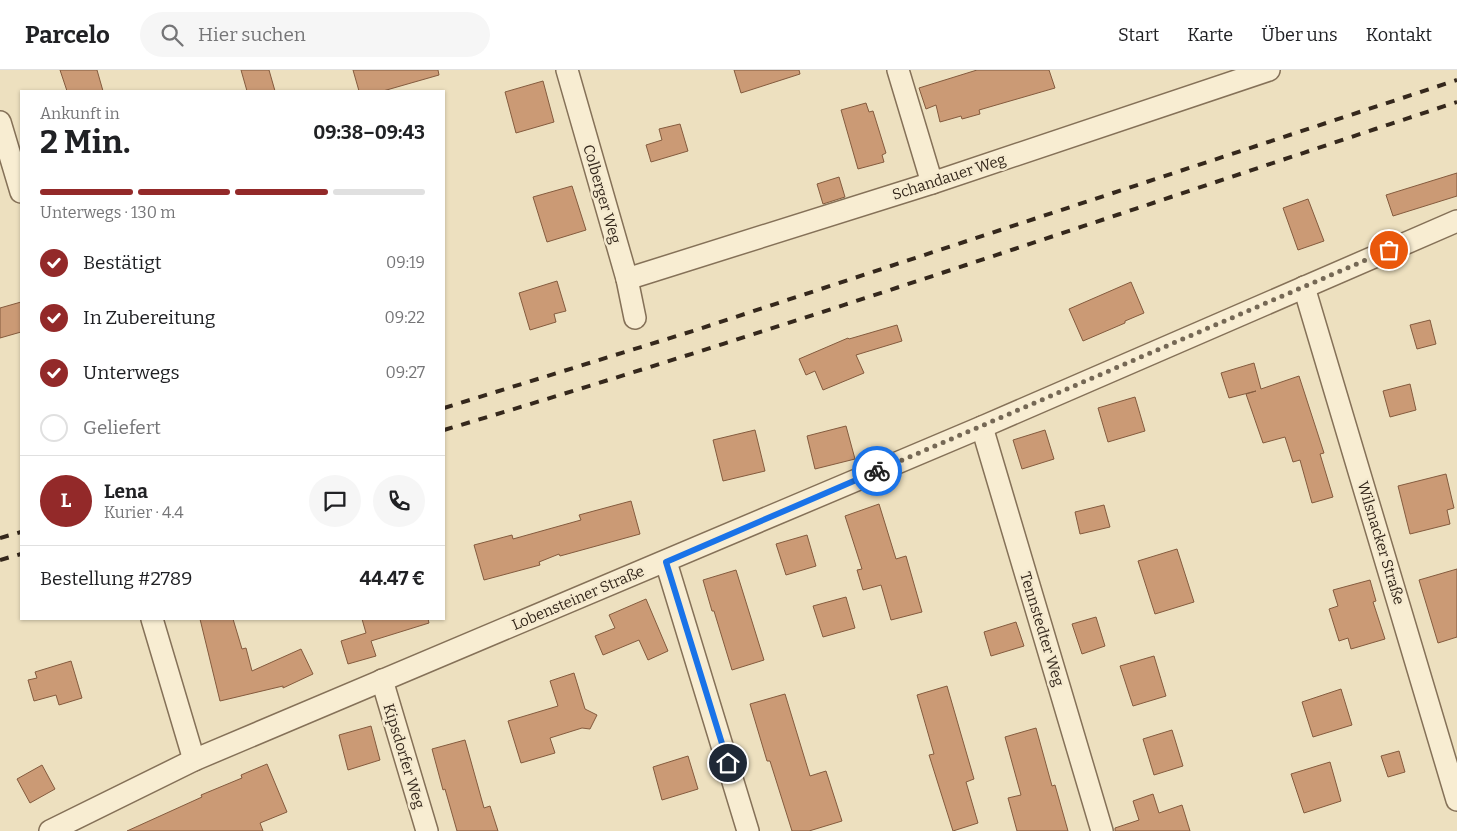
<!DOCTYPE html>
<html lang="de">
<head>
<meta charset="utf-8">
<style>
	body { margin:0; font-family:Bitter,serif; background:#f6f6f6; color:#202124; height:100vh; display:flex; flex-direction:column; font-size:19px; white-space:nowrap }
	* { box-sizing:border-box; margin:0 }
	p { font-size:16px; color:#757577 }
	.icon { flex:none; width:28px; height:28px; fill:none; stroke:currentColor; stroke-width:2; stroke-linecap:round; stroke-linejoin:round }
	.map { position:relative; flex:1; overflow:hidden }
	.panel { position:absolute; left:20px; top:20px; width:425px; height:530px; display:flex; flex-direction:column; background:#fff; border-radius:0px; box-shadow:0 1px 4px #0004 }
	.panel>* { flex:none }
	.pin { position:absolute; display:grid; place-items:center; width:42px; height:42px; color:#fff; margin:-21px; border:2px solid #fff; border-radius:50%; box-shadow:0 1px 5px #0007 }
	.courier { position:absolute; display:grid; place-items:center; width:50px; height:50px; margin:-25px; border:4px solid #1a73e8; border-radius:50%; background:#fff; color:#222; box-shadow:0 1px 6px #0007 }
	.headline em { font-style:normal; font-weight:700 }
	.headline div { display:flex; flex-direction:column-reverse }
	.headline { display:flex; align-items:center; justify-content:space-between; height:85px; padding:0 20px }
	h1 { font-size:32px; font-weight:700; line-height:38px }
	.bar { display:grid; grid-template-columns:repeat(4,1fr); gap:8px 5px; align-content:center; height:60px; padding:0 20px }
	.bar i { height:6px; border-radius:4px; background:#e0e0e0 }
	.bar .current { background:#932929 }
	.bar p { grid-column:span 4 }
	.line { display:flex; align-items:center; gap:12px; padding:0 20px; border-top:1px solid #e0e0e0 }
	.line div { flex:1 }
	.round { display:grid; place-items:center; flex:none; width:52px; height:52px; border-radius:26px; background:#f6f6f6 }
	ol { padding:0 20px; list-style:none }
	li { display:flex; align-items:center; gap:15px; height:55px }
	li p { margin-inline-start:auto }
	li .icon { padding:5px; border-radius:50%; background:#932929; color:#fff; stroke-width:4 }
	li:last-child { color:#757577 }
	li i { width:28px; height:28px; border:2px solid #e0e0e0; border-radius:50% }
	header { display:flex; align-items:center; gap:30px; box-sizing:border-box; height:70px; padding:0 25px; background:#fff; border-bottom:1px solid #e0e0e0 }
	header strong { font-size:24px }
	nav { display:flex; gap:28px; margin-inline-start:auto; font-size:18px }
	.search { width:350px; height:45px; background:#f6f6f6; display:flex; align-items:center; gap:12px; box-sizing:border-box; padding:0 18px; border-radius:28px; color:#757577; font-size:19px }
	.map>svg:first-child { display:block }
	.building { fill:#cb9a75; stroke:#845b3e }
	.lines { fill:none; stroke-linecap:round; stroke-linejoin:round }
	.minor-casing { stroke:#857158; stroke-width:24 }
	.minor { stroke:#f8edd2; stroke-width:21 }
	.rail { stroke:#35281c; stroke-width:4; stroke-dasharray:9 9; stroke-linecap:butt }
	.done { stroke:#756855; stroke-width:5; stroke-dasharray:0 9 }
	.route { stroke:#1a73e8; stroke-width:6 }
	.labels { text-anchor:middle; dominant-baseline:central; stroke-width:5; stroke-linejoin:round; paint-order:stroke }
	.street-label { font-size:15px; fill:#35281c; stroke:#f5eacf }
</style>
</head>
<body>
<header>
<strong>Parcelo</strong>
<div class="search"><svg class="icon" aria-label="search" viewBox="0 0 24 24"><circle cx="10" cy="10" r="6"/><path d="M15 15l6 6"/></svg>Hier suchen</div>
<nav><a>Start</a><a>Karte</a><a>Über uns</a><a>Kontakt</a></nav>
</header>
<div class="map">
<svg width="1457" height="761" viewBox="0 0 1457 761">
	<rect width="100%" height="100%" fill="#ede0bf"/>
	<g class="building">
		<polygon points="60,0 97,0 103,21 67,21"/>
		<polygon points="241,0 269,0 275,21 247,21"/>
		<polygon points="353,0 438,0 439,5 383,21 359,21"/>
		<polygon points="734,0 799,0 800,4 741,23"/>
		<polygon points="977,0 1049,0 1055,18 979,40 980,44 962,49 961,46 940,52 936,35 926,39 919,18"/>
		<polygon points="543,11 554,52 516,63 505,22"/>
		<polygon points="866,33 869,42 873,41 886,83 882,85 884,92 858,99 841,40"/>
		<polygon points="680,54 688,81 651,92 646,75 662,70 659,59"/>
		<polygon points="1457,103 1457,126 1393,146 1386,125"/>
		<polygon points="839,107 845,127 823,134 817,114"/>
		<polygon points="572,116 586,160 547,172 533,127"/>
		<polygon points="1308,129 1324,171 1298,180 1283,138"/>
		<polygon points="557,211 566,241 554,244 556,252 530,260 519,223"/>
		<polygon points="1131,212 1144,243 1125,251 1125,253 1083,271 1069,239"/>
		<polygon points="21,232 21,262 0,268 0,238"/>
		<polygon points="1430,250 1436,274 1417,279 1410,255"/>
		<polygon points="897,255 902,271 856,285 864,303 823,320 815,301 806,305 799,289 848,268 849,269"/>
		<polygon points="1254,293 1261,319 1299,306 1324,383 1320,384 1333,427 1312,433 1300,390 1293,392 1285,367 1263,373 1246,324 1256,321 1229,328 1221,303"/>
		<polygon points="1410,314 1416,340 1390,347 1383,321"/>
		<polygon points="1135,327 1145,361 1108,372 1098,338"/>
		<polygon points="846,356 855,389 815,399 807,366"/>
		<polygon points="755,360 765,401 723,411 713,370"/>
		<polygon points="1045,360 1054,389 1022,399 1013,370"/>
		<polygon points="1446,404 1454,438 1447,440 1450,454 1410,464 1398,416"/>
		<polygon points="631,431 640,464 560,486 559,484 539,492 540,495 484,510 474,475 512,465 513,469 581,450 579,445"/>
		<polygon points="879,434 896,489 906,486 922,542 891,550 881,515 863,520 857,500 862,499 845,446"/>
		<polygon points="1104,435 1110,457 1080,464 1075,442"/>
		<polygon points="807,465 816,496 786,505 776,474"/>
		<polygon points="1177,479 1194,532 1155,544 1138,491"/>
		<polygon points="1457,499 1457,567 1438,573 1419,510"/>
		<polygon points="736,500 764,590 732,600 714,541 712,541 703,510"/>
		<polygon points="1370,510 1376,531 1373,532 1385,569 1351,579 1348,568 1339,571 1329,539 1338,536 1333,520"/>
		<polygon points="846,527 855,558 823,567 813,536"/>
		<polygon points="646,529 668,581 648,590 639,570 603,585 595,566 615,558 609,545"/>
		<polygon points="1096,547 1105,576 1082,584 1072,554"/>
		<polygon points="200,549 233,549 242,579 246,578 252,601 301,579 313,604 283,618 283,616 220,631"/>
		<polygon points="362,549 428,549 429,553 371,571 376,586 348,594 341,571 366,563"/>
		<polygon points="1016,552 1024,576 991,586 984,562"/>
		<polygon points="1154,586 1166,626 1133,636 1120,596"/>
		<polygon points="71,591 82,628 59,635 56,625 34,631 28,610 37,608 35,602"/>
		<polygon points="574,603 585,639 597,645 590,659 582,658 550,668 555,683 521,693 508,651 558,636 550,611"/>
		<polygon points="947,616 974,709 966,712 978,753 953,761 929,685 934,684 917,625"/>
		<polygon points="1341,619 1352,655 1313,667 1302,632"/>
		<polygon points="785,624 810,706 826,701 842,751 809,761 792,761 770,691 767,691 750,634"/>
		<polygon points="371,656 380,690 348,700 339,665"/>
		<polygon points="1036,658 1052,716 1055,715 1068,761 1017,761 1008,728 1021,725 1005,667"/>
		<polygon points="1172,660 1183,696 1154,705 1143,669"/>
		<polygon points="465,670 484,738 490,736 498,761 457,761 445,719 443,720 432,679"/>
		<polygon points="1399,681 1405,702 1388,707 1381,686"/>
		<polygon points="688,686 698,719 662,730 653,697"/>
		<polygon points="1330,692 1341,731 1304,743 1291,704"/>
		<polygon points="267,694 287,742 260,753 263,761 127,761 202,727 201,725 242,708 241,705"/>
		<polygon points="42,695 55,719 30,733 17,709"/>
		<polygon points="1153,724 1159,743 1182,735 1190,761 1115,761 1115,758 1139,750 1133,731"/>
	</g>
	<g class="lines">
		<defs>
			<g id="minor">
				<polyline points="567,0 627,209 635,248"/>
				<polyline points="898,0 932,113"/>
				<polyline points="0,52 21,122"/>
				<polyline points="627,209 932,113 1269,0"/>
				<polyline points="1304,217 1457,730"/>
				<polyline points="982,357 1102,761"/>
				<polyline points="666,492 748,761"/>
				<polyline points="152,549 194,690"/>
				<polyline points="382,610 427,761"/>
				<polyline points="50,761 194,690 982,357 1457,151"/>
			</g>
		</defs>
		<use href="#minor" class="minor-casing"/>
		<use href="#minor" class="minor"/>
		<g class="rail">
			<polyline points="444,338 696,260 1457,10"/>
			<path d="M 444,360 C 784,259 1120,143 1457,32"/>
			<polyline points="0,468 21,462"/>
			<polyline points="0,490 21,484"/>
		</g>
	</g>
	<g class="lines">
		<polyline class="done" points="877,401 1389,180"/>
		<polyline class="route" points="728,693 666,492 877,401"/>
	</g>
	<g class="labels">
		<g class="street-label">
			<text transform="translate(949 107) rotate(-18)">Schandauer Weg</text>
			<text transform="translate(602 124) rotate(74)">Colberger Weg</text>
			<text transform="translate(1381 473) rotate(73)">Wilsnacker Straße</text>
			<text transform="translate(578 528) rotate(-23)">Lobensteiner Straße</text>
			<text transform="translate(1042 559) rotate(73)">Tennstedter Weg</text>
			<text transform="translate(404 686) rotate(73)">Kipsdorfer Weg</text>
		</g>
	</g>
</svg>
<div class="pin" style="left:1389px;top:180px;background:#ea580c"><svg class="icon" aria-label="bag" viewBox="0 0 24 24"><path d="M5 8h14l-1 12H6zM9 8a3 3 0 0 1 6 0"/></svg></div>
<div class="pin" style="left:728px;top:693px;background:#1f2937"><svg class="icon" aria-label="home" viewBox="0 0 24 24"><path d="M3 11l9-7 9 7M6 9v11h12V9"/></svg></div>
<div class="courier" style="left:877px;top:401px"><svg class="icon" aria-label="bike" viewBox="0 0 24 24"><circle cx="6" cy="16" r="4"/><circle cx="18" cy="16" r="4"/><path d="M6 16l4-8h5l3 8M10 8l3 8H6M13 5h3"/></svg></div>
<section class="panel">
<div class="headline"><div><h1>2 Min.</h1><p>Ankunft in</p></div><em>09:38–09:43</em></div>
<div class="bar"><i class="current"></i><i class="current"></i><i class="current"></i><i></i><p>Unterwegs · 130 m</p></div>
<ol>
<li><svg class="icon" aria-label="check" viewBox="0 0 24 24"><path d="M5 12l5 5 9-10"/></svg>Bestätigt<p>09:19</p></li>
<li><svg class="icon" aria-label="check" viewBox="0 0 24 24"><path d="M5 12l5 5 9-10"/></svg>In Zubereitung<p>09:22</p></li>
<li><svg class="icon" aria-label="check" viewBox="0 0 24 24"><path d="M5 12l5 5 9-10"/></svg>Unterwegs<p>09:27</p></li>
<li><i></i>Geliefert</li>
</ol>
<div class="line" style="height:90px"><b class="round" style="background:#932929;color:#fff">L</b><div><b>Lena</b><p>Kurier · 4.4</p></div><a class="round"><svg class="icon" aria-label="chat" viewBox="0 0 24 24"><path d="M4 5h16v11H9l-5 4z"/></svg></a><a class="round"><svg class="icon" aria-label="phone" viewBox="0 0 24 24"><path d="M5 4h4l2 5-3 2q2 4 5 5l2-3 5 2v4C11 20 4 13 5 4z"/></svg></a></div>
<div class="line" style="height:65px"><div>Bestellung #2789</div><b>44.47 €</b></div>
</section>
</div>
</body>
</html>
